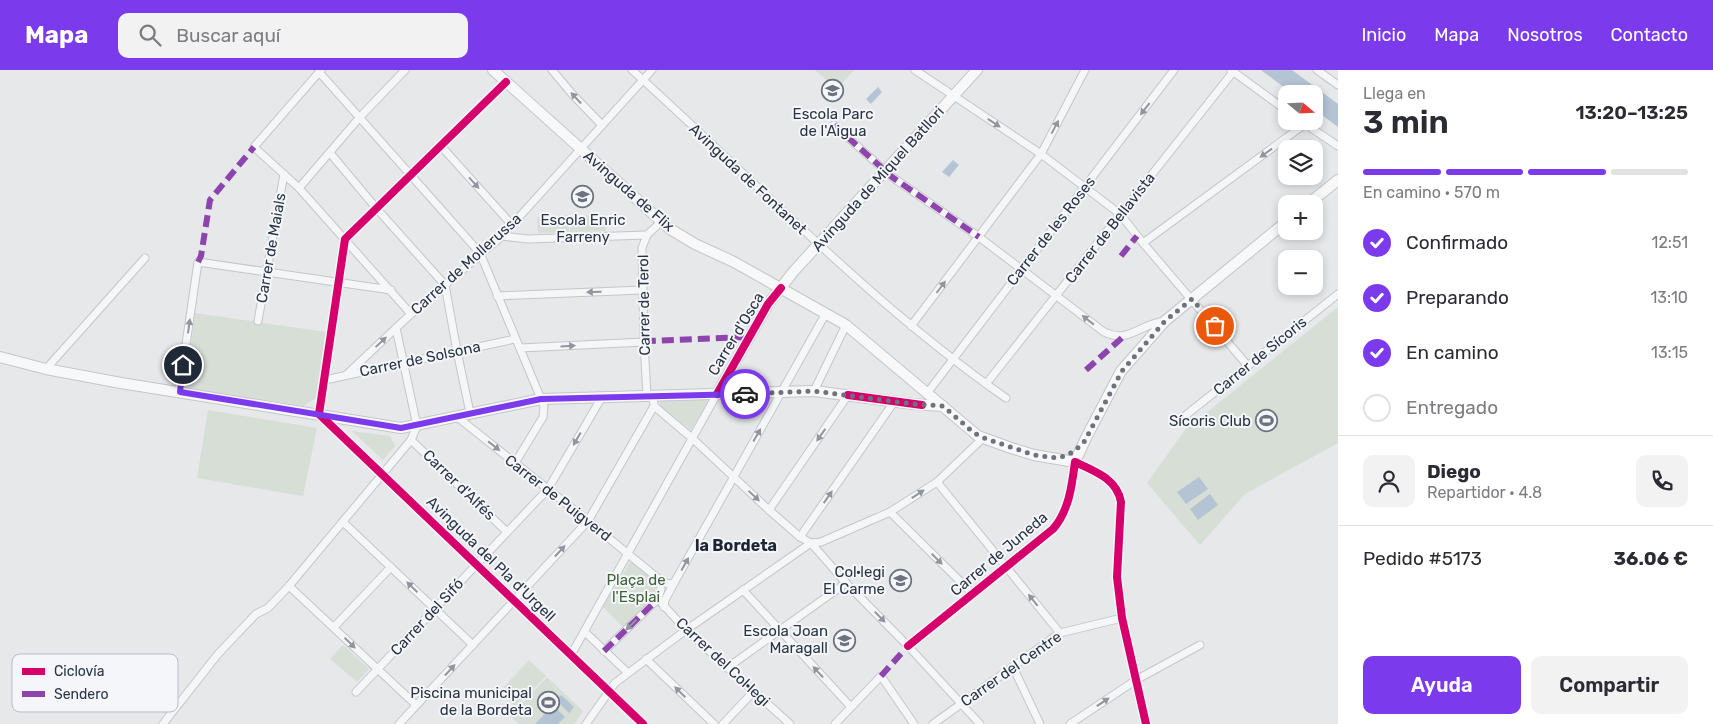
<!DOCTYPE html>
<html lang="es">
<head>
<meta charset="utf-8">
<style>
	body { margin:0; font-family:Rubik,sans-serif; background:#f2f2f3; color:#2b2b33; height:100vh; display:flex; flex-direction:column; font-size:19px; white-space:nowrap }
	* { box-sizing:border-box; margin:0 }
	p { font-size:16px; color:#7c7c81 }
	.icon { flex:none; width:28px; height:28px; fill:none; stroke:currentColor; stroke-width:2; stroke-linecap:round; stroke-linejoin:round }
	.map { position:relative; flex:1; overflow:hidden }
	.sheet { display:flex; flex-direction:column; background:#fff; width:375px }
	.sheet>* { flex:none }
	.needle { width:32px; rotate:109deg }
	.buttons { position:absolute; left:1278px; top:15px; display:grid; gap:10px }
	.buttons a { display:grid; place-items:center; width:45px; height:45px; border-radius:10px; background:#fff; box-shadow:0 2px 8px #0003; font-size:25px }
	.pin { position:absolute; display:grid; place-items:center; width:42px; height:42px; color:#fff; margin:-21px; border:2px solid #fff; border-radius:50%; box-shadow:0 1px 5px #0007 }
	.courier { position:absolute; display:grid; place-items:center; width:50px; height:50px; margin:-25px; border:4px solid #7c3aed; border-radius:50%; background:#fff; color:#222; box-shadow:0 1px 6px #0007 }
	.head em { font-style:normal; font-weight:600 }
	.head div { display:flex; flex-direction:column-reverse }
	.head { display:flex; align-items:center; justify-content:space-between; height:85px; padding:0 25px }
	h1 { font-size:32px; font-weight:600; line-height:38px }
	.bar { display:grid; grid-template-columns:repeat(4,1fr); gap:8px 5px; align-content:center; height:60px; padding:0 25px }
	.bar i { height:6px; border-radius:4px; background:#e1e1e2 }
	.bar .active { background:#7c3aed }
	.bar p { grid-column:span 4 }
	.line { display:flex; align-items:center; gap:12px; padding:0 25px; border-top:1px solid #e1e1e2 }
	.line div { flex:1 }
	.round { display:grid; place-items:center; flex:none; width:52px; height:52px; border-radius:10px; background:#f2f2f3 }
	ol { padding:0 25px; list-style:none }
	li { display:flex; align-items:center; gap:15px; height:55px }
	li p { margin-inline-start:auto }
	li .icon { padding:5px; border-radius:50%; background:#7c3aed; color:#fff; stroke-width:4 }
	li:last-child { color:#7c7c81 }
	li i { width:28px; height:28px; border:2px solid #e1e1e2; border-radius:50% }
	.action { display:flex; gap:10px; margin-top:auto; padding:10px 25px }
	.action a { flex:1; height:58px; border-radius:10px; background:#7c3aed; color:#fff; font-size:20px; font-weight:600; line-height:58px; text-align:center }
	.action a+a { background:#f2f2f3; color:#2b2b33 }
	header { display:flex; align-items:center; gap:30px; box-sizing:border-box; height:70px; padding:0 25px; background:#7c3aed; color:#fff }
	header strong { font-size:24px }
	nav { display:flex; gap:28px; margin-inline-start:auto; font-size:18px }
	.search { width:350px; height:45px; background:#f2f2f3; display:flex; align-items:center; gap:12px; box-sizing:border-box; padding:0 18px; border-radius:10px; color:#7c7c81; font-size:19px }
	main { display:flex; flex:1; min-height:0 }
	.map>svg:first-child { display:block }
	.green { fill:#d6ded6 }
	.water { fill:#b4c4d5 }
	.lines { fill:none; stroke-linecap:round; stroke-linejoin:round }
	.street-casing { stroke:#c4c6c8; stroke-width:9 }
	.secondary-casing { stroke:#c4c6c8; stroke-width:12 }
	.street { stroke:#f5f6f7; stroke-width:7 }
	.secondary { stroke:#f8f8f8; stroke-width:10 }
	.quiet { stroke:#8e44ad; stroke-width:6; stroke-dasharray:12 6; stroke-linecap:butt }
	.cycleway-casing { stroke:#f4f6f9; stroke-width:11 }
	.cycleway { stroke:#d6006c; stroke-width:8 }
	.oneway { fill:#90959e }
	.done { stroke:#6c737f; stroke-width:5; stroke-dasharray:0 9 }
	.route { stroke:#7c3aed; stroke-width:6 }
	.labels { text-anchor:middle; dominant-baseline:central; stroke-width:4; stroke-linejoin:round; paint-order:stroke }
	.poi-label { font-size:15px; fill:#2b3445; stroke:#f4f6f9; text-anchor:end }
	.street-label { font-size:15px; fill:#2b3445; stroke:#f4f6f9 }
	.park-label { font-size:15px; fill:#3f6138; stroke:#f4f6f9 }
	.neighbourhood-label { font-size:16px; font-weight:bold; fill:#1d2536; stroke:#f4f6f9 }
	.key { fill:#f4f6f9; stroke:#b8bcc3; stroke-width:1 }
	.key-label { font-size:14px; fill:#2b3445 }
</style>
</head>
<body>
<header>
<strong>Mapa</strong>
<div class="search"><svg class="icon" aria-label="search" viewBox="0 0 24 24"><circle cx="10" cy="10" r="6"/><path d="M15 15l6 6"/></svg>Buscar aquí</div>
<nav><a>Inicio</a><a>Mapa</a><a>Nosotros</a><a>Contacto</a></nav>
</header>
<main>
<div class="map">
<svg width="1338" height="654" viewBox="0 0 1338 654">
	<rect width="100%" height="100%" fill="#e6e8ea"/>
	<g class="green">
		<polygon points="815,0 854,0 837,19"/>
		<polygon points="569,145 569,162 538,163 537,147"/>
		<polygon points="606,145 606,161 570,162 570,146"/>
		<polygon points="1338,237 1338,373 1245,424 1200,475 1147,413 1185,360"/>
		<polygon points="195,243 326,262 317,327 304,336 186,317"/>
		<polygon points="704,328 707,330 707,333 691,360 662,338 659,332 661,330"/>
		<polygon points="208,340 317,358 303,426 197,408"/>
		<polygon points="352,361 390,366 395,376 383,390"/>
		<path d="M 630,492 C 636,493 641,499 646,503 C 672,523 639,543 624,558 L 603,537 Z"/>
		<polygon points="343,575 369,599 357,612 330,589"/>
		<polygon points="529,590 546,606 516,637 499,622"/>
		<polygon points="547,607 583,641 574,654 519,654 510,646"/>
	</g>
	<g class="water">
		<polygon points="1261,0 1292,0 1338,34 1338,57 1314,39 1314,24 1293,24"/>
		<polygon points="878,17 882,22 871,34 866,29"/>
		<polygon points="953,90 959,95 949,107 942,102"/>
		<polygon points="1199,407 1208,419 1186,434 1177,422"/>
		<polygon points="1210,424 1218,435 1198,450 1190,439"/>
		<polygon points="561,625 574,637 569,643 556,630"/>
		<polygon points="553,635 565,647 558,654 535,654"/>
	</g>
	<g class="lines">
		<defs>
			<g id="street">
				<polyline points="321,0 254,77 299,118 411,244"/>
				<polyline points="552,0 573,25 602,55"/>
				<path d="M 632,0 C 755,111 870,233 1006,328"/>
				<polyline points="915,0 1041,84 1120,144 1143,173 1248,296"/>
				<polyline points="1231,0 1286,40"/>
				<polyline points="1317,0 1338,15"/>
				<polyline points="319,2 480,183 544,336 543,347 515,393"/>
				<polyline points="506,12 345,169 319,344 643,654"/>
				<polyline points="1301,51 1338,76"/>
				<path d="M 834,55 L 892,107 L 979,167 L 1104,262 C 1129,274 1139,254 1165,251"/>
				<polyline points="441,76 512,155"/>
				<polyline points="330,83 377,139 445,215 457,281 470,343"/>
				<polyline points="299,118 360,47 405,0"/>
				<polyline points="502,166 528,169 647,165"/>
				<polyline points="1143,173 1305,54"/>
				<polyline points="497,226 643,220"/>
				<polyline points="258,251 284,104"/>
				<polyline points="911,256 1041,84 1085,0"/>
				<polyline points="520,278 644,272"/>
				<polyline points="46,299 145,188"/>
				<polyline points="346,305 411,244 502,166 652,0"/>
				<polyline points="325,310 515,269"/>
				<polyline points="986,314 1233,2"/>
				<polyline points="814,321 846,255"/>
				<polyline points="179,322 198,192 391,220"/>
				<polyline points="928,322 1174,0"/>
				<polyline points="647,326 644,272 642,178 647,165 661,152"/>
				<polyline points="653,326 654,336 693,369 769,440 800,467 811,473 846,513 908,576 980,654"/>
				<polyline points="456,346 588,451 660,510 668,514 674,513"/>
				<polyline points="1181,349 1338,224"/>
				<polyline points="411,370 506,461"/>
				<polyline points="937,412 1060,563"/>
				<polyline points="769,440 848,325"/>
				<polyline points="890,442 973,524"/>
				<polyline points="343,452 473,575"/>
				<polyline points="800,467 894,332"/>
				<polyline points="289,516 416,635"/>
				<polyline points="743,520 851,637"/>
				<polyline points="658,529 686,560 790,654"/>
				<polyline points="664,537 665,530 674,513 826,243"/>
				<polyline points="334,557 391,497"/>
				<polyline points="585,562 628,603"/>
				<path d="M 908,576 L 1053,459 C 1069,441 1072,415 1075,392 C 1095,401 1117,409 1121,432 L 1117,507 L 1122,548 L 1146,654"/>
				<polyline points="604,581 658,529 661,519 660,510"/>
				<polyline points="571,585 717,324"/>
				<polyline points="646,589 714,654"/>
				<polyline points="1013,597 1040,654"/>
				<polyline points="727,598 846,513"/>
				<polyline points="356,622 548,419 602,327"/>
				<polyline points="163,654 218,584 256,544 268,538 289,516 411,370 417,356 396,258"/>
				<polyline points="399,654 588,451 654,336"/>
				<polyline points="586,654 615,613 686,560 811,473 821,472 890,442 937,412 983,368"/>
				<polyline points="723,654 754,621"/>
				<polyline points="835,654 881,606 914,654"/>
				<polyline points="933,654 1060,563 1122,548"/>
				<polyline points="1070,654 1136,610 1200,575"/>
			</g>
			<g id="secondary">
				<polyline points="493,0 670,159 695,174 734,192 846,255 978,366 1011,378 1034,385 1075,392 1086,368 1121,301 1165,251 1286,152"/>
				<polyline points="1308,134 1338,110"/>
				<polyline points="0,287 46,299 121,313 401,358 541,329 814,321 913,334 943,336"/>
				<polyline points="717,324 768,234 794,201 977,0"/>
			</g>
		</defs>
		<use href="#street" class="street-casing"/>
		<use href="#secondary" class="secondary-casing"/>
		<use href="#street" class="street"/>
		<use href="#secondary" class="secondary"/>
		<g class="quiet">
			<polyline points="834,55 892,107 979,167"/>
			<polyline points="1121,186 1137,166"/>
			<polyline points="198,192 201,186 210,130 254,77"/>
			<polyline points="644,272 647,271 749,267"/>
			<polyline points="1086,300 1124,266"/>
			<polyline points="604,581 658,529"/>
			<polyline points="881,606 908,576"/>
		</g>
		<defs>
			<g id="cycleway">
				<polyline points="506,12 345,169 319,344 643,654"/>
				<polyline points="717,324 768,234 781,218"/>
				<polyline points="848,325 922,335"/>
				<path d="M 908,576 L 1053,459 C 1069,441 1072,415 1075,392 C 1095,401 1117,409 1121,432 L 1117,507 L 1122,548 L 1146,654"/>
			</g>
		</defs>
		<use href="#cycleway" class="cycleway-casing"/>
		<use href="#cycleway" class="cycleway"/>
	</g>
	<defs><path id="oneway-solid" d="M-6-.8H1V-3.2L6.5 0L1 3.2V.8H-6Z" transform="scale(1.25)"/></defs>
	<g class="oneway">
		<use href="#oneway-solid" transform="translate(576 28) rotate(-133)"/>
		<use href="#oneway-solid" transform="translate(1145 39) rotate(128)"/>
		<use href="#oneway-solid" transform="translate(994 53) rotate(33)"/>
		<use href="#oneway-solid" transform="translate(1055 57) rotate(-62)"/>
		<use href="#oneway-solid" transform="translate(1266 83) rotate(144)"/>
		<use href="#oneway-solid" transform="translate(474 113) rotate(48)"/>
		<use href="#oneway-solid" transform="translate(941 217) rotate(-53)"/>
		<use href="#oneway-solid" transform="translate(594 222) rotate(178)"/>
		<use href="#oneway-solid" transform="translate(1088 250) rotate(-142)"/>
		<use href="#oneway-solid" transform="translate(189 256) rotate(-82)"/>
		<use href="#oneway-solid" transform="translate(381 272) rotate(-43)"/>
		<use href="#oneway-solid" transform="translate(568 276) rotate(-3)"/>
		<use href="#oneway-solid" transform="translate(757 365) rotate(-60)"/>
		<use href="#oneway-solid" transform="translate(821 365) rotate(125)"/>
		<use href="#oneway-solid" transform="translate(577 369) rotate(120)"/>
		<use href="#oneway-solid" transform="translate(494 376) rotate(38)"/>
		<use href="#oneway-solid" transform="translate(918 424) rotate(-33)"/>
		<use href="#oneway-solid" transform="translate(754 426) rotate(43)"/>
		<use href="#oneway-solid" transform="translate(828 427) rotate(-55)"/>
		<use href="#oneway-solid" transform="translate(560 481) rotate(-47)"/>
		<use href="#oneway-solid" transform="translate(937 489) rotate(45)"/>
		<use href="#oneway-solid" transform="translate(685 494) rotate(-61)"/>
		<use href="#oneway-solid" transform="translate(412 517) rotate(-136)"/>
		<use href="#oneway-solid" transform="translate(1033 530) rotate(-129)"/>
		<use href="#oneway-solid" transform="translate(880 547) rotate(46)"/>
		<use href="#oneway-solid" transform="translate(631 555) rotate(136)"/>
		<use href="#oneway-solid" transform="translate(350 573) rotate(44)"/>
		<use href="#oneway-solid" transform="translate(450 600) rotate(-47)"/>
		<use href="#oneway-solid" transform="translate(818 602) rotate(-133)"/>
		<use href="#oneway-solid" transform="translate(680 622) rotate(-136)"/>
		<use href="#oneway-solid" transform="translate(1103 632) rotate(-34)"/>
	</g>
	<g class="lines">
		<polyline class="done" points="745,324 814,321 913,334 943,336 974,363 984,368 1034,385 1057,388 1068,385 1083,374 1122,301 1165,251 1192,229 1215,256"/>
		<polyline class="route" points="183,295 180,322 401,358 541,329 745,324"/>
	</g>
	<defs>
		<symbol id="school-ring" viewBox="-11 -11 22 22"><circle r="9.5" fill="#f4f6f9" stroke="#6c737f" stroke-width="1.5"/><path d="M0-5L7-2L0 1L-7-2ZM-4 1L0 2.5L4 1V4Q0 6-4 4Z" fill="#6c737f"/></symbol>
		<symbol id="stadium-ring" viewBox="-11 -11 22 22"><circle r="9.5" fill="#f4f6f9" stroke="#6c737f" stroke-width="1.5"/><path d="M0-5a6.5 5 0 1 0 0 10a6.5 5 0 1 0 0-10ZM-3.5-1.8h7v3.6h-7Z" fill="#6c737f"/></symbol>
	</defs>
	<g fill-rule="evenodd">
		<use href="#school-ring" x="820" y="8" width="25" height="25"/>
		<use href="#school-ring" x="570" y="114" width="25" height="25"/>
		<use href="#stadium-ring" x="1254" y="338" width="25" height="25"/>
		<use href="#school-ring" x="888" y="498" width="25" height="25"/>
		<use href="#school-ring" x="832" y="558" width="25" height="25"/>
		<use href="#stadium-ring" x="536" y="620" width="25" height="25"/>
	</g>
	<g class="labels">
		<g class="poi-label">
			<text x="833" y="44" text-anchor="middle">Escola Parc<tspan x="833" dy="17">de l'Aigua</tspan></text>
			<text x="583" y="150" text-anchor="middle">Escola Enric<tspan x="583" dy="17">Farreny</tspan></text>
			<text x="1251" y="351">Sícoris Club</text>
			<text x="885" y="502">Col·legi<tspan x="885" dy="17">El Carme</tspan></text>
			<text x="828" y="561">Escola Joan<tspan x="828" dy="17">Maragall</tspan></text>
			<text x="532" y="623">Piscina municipal<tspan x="532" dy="17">de la Bordeta</tspan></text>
		</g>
		<g class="street-label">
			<text transform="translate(748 109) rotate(43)">Avinguda de Fontanet</text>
			<text transform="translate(878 109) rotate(-48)">Avinguda de Miquel Batllori</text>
			<text transform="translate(629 121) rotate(41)">Avinguda de Flix</text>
			<text transform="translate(1110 158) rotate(-52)">Carrer de Bellavista</text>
			<text transform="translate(1051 161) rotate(-52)">Carrer de les Roses</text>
			<text transform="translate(271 178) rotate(-80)">Carrer de Maials</text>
			<text transform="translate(466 194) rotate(-42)">Carrer de Mollerussa</text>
			<text transform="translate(644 235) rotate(-91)">Carrer de Terol</text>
			<text transform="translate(736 264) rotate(-59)">Carrer d'Osca</text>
			<text transform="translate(1260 286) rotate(-39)">Carrer de Sícoris</text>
			<text transform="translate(420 289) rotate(-12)">Carrer de Solsona</text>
			<text transform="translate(459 415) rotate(44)">Carrer d'Alfés</text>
			<text transform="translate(558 428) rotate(38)">Carrer de Puigverd</text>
			<text transform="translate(999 484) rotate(-40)">Carrer de Juneda</text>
			<text transform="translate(491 489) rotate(44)">Avinguda del Pla d'Urgell</text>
			<text transform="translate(427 547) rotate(-47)">Carrer del Sifó</text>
			<text transform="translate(723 592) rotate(43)">Carrer del Col·legi</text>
			<text transform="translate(1011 599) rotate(-35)">Carrer del Centre</text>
		</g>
		<g class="park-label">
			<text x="636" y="510">Plaça de<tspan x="636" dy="17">l'Esplai</tspan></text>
		</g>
		<g class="neighbourhood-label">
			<text x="736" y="475">la Bordeta</text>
		</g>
	</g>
	<rect x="12" y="584" width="166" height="58" rx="8" class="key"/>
	<rect x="22" y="598" width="23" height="7" fill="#d6006c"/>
	<rect x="22" y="621" width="23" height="6" fill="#8e44ad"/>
	<g class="key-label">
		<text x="54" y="606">Ciclovía</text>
		<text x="54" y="629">Sendero</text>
	</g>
</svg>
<div class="buttons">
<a><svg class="needle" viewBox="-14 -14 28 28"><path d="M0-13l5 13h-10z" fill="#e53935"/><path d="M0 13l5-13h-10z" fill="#7c7c81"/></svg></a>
<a><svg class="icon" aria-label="layers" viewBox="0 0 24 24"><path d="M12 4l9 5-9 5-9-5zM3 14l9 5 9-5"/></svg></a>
<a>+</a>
<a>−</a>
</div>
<div class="pin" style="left:1215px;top:256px;background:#ea580c"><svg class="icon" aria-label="bag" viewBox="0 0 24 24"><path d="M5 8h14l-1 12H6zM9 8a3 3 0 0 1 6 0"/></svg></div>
<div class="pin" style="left:183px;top:295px;background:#1f2937"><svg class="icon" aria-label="home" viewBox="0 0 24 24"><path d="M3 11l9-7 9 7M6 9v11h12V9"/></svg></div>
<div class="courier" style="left:745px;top:324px"><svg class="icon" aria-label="car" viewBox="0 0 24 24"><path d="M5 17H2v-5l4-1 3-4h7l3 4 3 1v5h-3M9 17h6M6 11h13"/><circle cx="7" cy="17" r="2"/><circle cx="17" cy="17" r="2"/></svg></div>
</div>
<section class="sheet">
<div class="head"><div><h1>3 min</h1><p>Llega en</p></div><em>13:20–13:25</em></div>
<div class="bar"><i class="active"></i><i class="active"></i><i class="active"></i><i></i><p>En camino · 570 m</p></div>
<ol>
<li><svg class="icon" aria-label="check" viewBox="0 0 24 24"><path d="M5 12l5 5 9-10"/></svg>Confirmado<p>12:51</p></li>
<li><svg class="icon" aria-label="check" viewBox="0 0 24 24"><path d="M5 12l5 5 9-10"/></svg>Preparando<p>13:10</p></li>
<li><svg class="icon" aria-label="check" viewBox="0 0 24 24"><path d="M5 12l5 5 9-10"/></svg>En camino<p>13:15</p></li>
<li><i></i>Entregado</li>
</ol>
<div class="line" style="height:90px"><a class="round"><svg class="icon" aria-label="person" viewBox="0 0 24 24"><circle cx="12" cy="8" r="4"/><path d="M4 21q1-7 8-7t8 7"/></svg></a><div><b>Diego</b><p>Repartidor · 4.8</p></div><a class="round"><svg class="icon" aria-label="phone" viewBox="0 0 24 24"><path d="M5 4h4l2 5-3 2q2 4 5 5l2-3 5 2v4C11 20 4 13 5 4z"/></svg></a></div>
<div class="line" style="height:65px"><div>Pedido #5173</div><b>36.06 €</b></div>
<div class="action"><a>Ayuda</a><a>Compartir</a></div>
</section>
</main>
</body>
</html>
